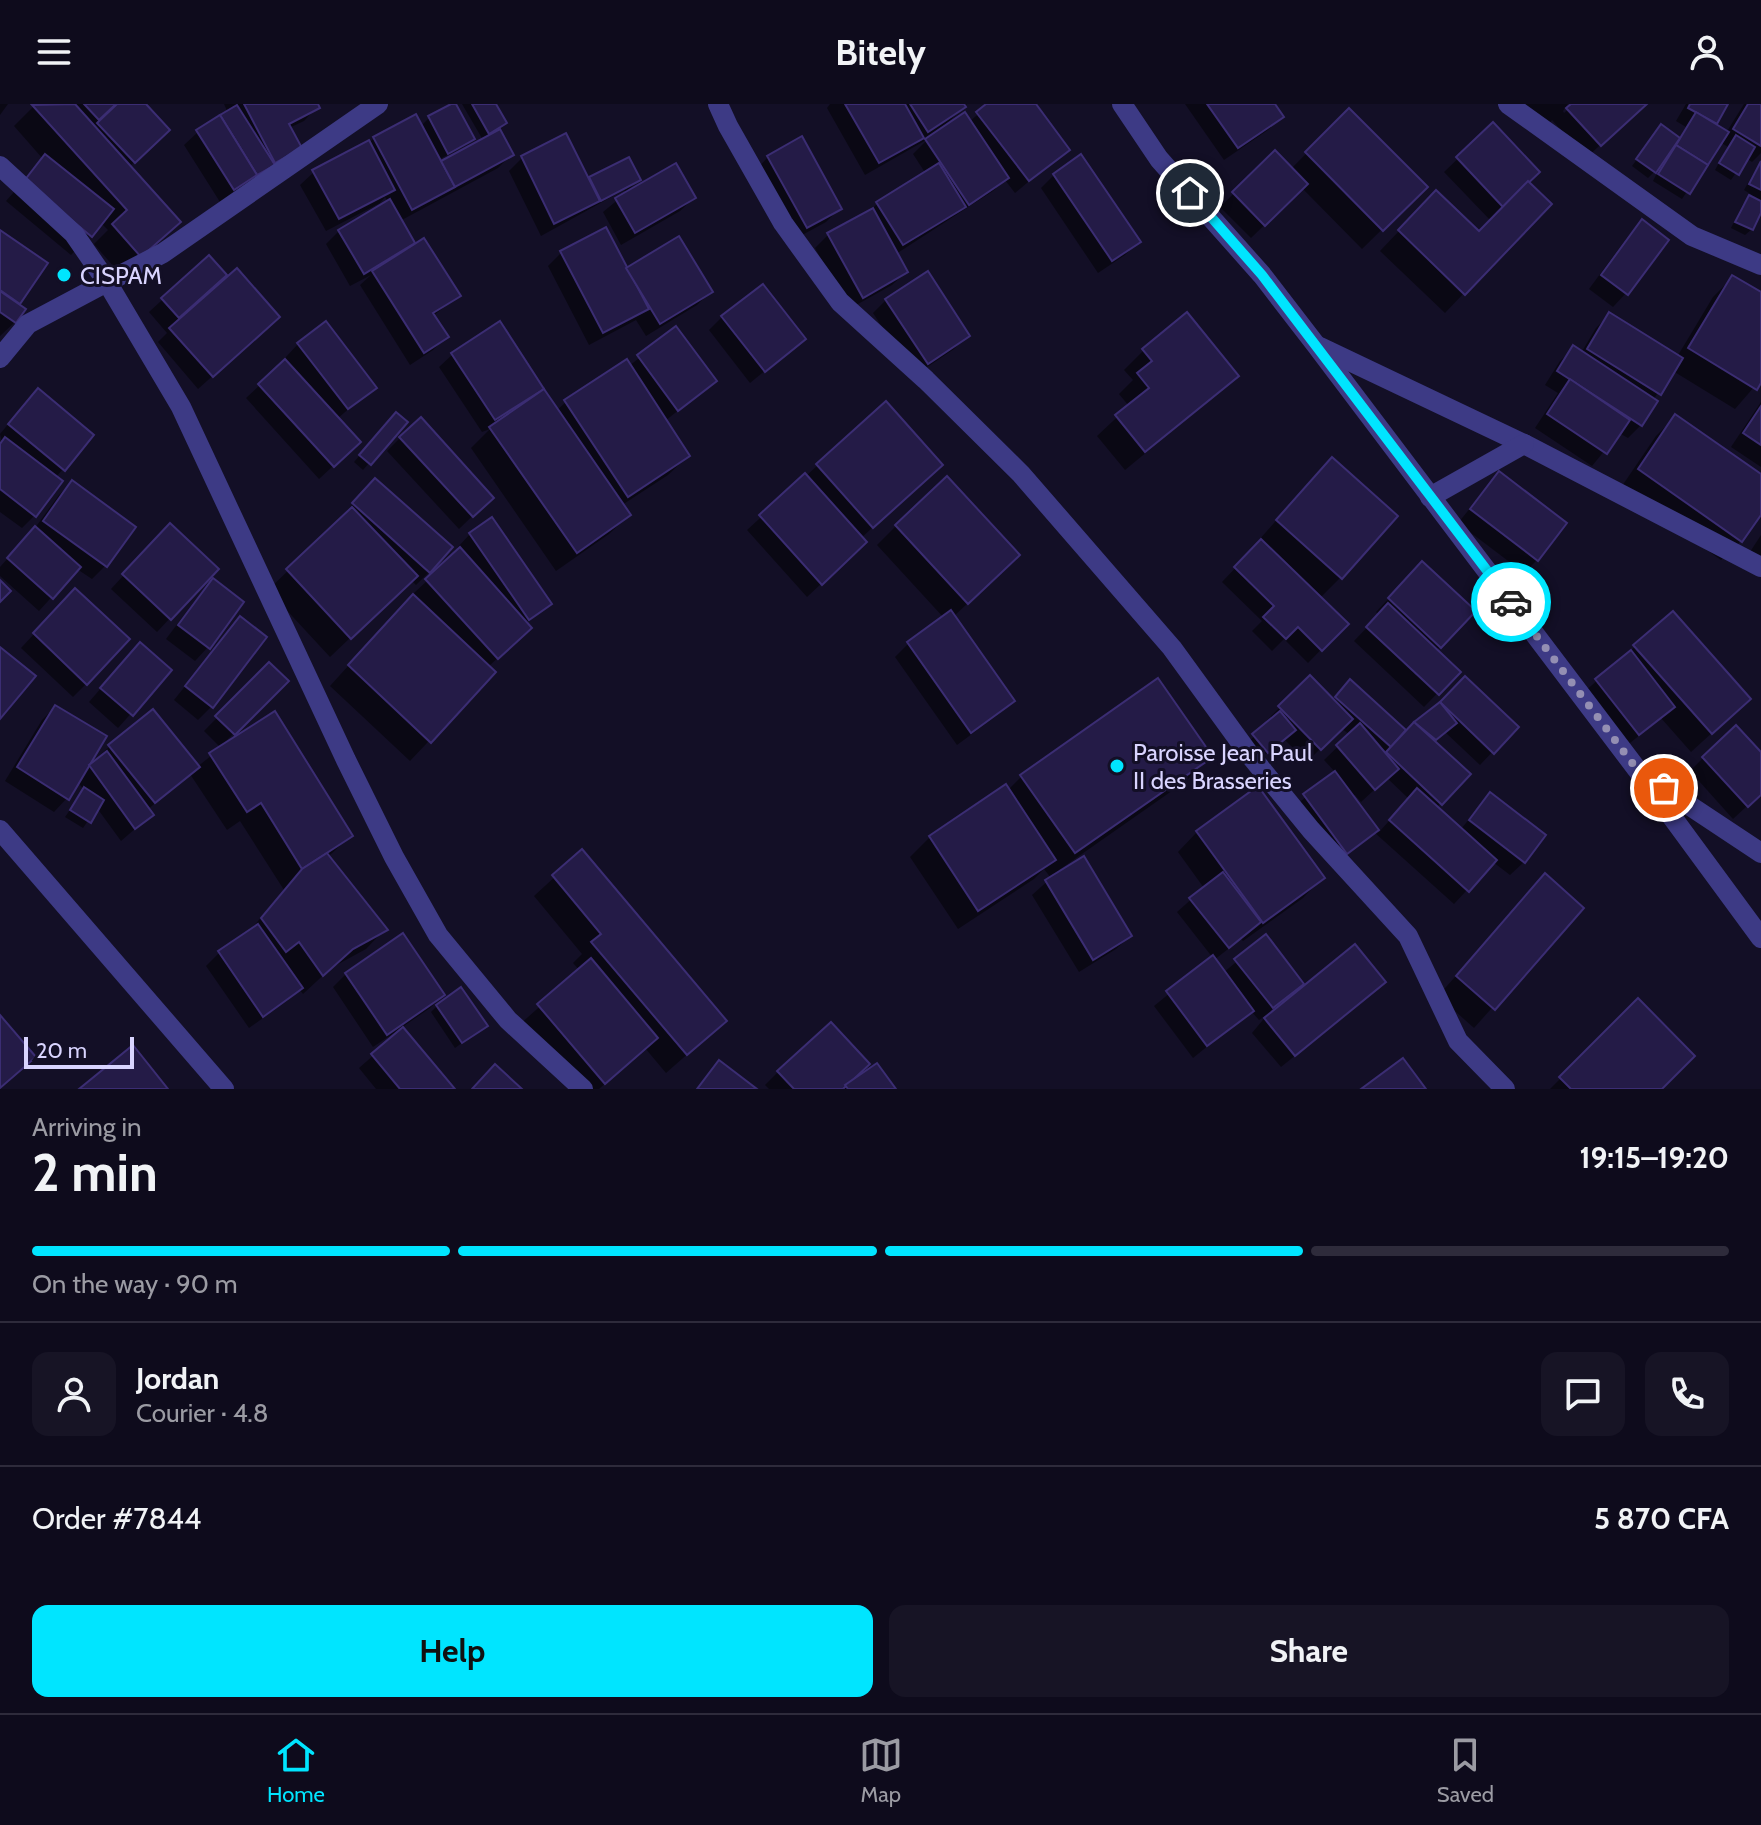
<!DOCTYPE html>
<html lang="en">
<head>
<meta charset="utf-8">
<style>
	body { margin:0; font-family:Cabin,sans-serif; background:#171425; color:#f1f3f6; height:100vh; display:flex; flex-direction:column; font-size:30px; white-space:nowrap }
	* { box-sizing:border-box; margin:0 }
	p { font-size:26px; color:#9b9ba3 }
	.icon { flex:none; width:44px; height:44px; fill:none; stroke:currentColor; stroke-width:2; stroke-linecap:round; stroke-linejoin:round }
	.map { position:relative; height:985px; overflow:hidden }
	.drawer { display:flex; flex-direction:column; background:#0e0b1c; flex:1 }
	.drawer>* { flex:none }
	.scale { position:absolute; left:24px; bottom:20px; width:110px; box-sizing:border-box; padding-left:8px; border:4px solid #d9d4ff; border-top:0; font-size:22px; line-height:28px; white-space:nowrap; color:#d9d4ff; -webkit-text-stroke:6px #130f26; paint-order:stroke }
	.pin { position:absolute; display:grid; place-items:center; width:68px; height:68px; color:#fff; margin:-34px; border:4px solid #fff; border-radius:50%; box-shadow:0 2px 8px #0007 }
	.courier { position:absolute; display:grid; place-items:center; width:80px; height:80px; margin:-40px; border:6px solid #00e5ff; border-radius:50%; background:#fff; color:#222; box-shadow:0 2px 10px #0007 }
	.summary em { font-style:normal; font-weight:700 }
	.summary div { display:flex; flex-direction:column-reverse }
	.summary { display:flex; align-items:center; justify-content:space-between; height:136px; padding:0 32px }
	h1 { font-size:52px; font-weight:700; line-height:60px }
	.bar { display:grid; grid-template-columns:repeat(4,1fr); gap:12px 8px; align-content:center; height:96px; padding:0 32px }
	.bar i { height:10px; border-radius:6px; background:#2e2b3b }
	.bar .current { background:#00e5ff }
	.bar p { grid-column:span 4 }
	.line { display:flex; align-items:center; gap:20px; padding:0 32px; border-top:2px solid #2e2b3b }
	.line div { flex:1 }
	.round { display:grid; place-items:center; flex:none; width:84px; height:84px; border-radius:16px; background:#171425 }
	.primary-button { display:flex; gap:16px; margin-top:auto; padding:16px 32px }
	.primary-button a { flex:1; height:92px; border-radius:16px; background:#00e5ff; color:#111; font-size:32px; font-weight:700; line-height:92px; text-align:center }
	.primary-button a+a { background:#171425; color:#f1f3f6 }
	header { display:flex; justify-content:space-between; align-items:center; height:104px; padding:0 32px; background:#0e0b1c; font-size:36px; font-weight:700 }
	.tabs { display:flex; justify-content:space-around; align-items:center; height:112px; border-top:2px solid #2e2b3b; background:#0e0b1c; font-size:22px; color:#9b9ba3 }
	.tabs a { display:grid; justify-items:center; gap:4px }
	.tabs .current { color:#00e5ff }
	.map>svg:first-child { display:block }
	.shadow { fill:#0007; fill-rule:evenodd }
	.building { fill:#241b47; stroke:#3b2d73; stroke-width:2 }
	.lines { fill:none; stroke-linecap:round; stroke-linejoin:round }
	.street { stroke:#3d3a85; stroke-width:20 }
	.done { stroke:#948fb3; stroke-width:8; stroke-dasharray:0 14.4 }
	.route { stroke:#00e5ff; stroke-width:10 }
	.poi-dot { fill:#00e5ff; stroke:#130f26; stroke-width:3 }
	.labels { text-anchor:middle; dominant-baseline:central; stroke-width:6; stroke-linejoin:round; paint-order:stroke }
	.poi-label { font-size:24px; fill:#d9d4ff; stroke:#130f26; text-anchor:start }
</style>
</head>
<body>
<header><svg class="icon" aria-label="menu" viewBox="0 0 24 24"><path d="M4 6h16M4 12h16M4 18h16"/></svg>Bitely<svg class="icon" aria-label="person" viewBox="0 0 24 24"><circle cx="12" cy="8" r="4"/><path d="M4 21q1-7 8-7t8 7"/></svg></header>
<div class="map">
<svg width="1761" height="985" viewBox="0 0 1761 985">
	<rect width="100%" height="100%" fill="#130f26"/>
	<g class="shadow">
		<polygon points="0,0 8,0 0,11"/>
		<polygon points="36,0 143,0 167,26 129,63 178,118 121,171 94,140 108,126 101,119 71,151 6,97 43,55 14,22"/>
		<polygon points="224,0 316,0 317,3 304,17 289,24 300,44 220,98 184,41 198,28 228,9"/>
		<polygon points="462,0 494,0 505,19 498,26 511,51 498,64 400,117 415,142 458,192 433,212 446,233 433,246 410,261 360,181 371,171 350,182 326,140 339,127 388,98 385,93 380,99 326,127 300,81 314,68 368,40 374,34 420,23 429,14 472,35 466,41 438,56 440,60 483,36"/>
		<polygon points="830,0 967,0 944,22 946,23 969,18 990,0 1033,0 1067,45 1015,89 1005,76 993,87 896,150 906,168 892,181 849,205 815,144 829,130 868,109 878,99 926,70 913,50 928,35 865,71 827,4"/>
		<polygon points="1185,0 1273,0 1282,13 1268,26 1224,56"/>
		<polygon points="1520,0 1568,0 1563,7 1564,9 1574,0 1645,0 1586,54 1552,16 1547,22"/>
		<polygon points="1686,0 1725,0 1713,21 1726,29 1744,0 1761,0 1761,49 1752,58 1746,54 1731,76 1715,66 1728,43 1720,38 1682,95 1653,77 1661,61 1648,74 1632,62 1661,23 1679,36 1686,23 1676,17"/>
		<polygon points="1349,6 1425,83 1362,145 1302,84 1251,134 1220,103 1275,49 1291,65"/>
		<polygon points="1493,21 1527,79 1464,189 1445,209 1380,147 1417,108 1479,130 1491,117 1444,68"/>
		<polygon points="768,53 839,105 826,118 793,136 755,67"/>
		<polygon points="522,54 588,77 639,76 627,87 694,94 680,107 621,141 603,108 626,89 624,86 541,132 509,67"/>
		<polygon points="1761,56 1761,105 1752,125 1745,131 1731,124 1743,100 1752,91 1744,86"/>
		<polygon points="1054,71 1138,138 1125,151 1098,169 1041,84"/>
		<polygon points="1642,118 1626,189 1613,203 1589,185 1629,131"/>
		<polygon points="0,128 45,160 17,201 15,218 0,232"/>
		<polygon points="561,149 626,166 710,188 697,201 646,232 636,216 589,241 548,162"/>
		<polygon points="209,153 228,175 264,226 198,285 158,238 167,229 149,208"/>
		<polygon points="1733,173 1761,191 1761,275 1735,305 1673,267 1653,296 1641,321 1628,334 1619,329 1592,362 1535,324 1558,289 1545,281 1560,257 1574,244 1581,249 1596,224 1609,211 1677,253 1713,193"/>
		<polygon points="886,196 967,232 954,245 914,272 873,209"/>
		<polygon points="722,213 804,235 750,279 709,226"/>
		<polygon points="676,225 715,277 665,317 688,352 668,371 622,401 629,411 609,430 556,467 471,344 490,325 482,328 439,263 453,250 541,285 556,307 566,298 629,262"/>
		<polygon points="298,240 374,283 337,315 345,351 319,375 246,294 287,256 285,254"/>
		<polygon points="1144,246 1236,271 1216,291 1125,366 1097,332 1129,302 1119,290 1133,276 1124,266"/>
		<polygon points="1761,298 1761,363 1731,343"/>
		<polygon points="25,300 92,332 56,373 35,411 22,424 0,408 0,341 2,339 0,330"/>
		<polygon points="1675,313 1761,372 1761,407 1741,437 1721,456 1620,385 1656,332"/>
		<polygon points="390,317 405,318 363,366 354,358"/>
		<polygon points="400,334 491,394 459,425 387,347"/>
		<polygon points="818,361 921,380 861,434 851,452 807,493 747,426"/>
		<polygon points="1499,369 1537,456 1524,469 1458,419"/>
		<polygon points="1313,375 1341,473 1320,494 1346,520 1308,559 1284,535 1272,547 1252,527 1262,517 1222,478 1260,438 1258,437"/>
		<polygon points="72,378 134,423 105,462 92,475 77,465 39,507 0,472 0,463 35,424 59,391"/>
		<polygon points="362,390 429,468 416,481 411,476 330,553 268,486 342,415 340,414"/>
		<polygon points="896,422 998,471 953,513 1013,597 999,610 957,641 895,553 908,540 944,514 877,441"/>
		<polygon points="470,430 549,500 526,520 516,537 488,563 494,568 410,657 330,582 414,489 459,447 457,444"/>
		<polygon points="1761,431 1761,458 1750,448"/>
		<polygon points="157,435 216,465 157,528 111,485"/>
		<polygon points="1409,473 1473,507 1436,547 1458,568 1424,603 1354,537 1379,511 1376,508"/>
		<polygon points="213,477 208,543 195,557 166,535 200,490"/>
		<polygon points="62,500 86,580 73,593 21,544"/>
		<polygon points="240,514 212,602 198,616 174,596"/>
		<polygon points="1635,543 1749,595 1691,648 1661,614 1625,643 1583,589"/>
		<polygon points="127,554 169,567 118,624 89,598"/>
		<polygon points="269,561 286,577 223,640 351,731 328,753 385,825 366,845 331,864 303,890 299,885 287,897 249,924 206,862 219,849 248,829 284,786 240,717 227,726 190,670 147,706 151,711 121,737 97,704 83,724 65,713 84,686 77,677 67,694 54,708 5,677 42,616 55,603 83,668 98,657 96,655 110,642 197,663 221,644 204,627"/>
		<path d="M 1310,574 L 1332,597 L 1350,578 L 1406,629 L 1439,602 L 1465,575 L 1516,623 L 1480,661 L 1445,628 L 1433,638 L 1468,670 L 1436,704 L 1461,725 L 1490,690 L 1524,758 L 1510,771 L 1493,758 L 1454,800 L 1374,728 L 1333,761 L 1291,705 L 1336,669 L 1324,656 L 1350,631 L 1341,624 L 1307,658 L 1284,635 L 1261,654 L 1248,638 L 1269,619 L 1266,617 ZM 1387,674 L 1409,695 L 1379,728 L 1352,693 L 1355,691 L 1361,698 Z"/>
		<polygon points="1761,651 1761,689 1733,715 1690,667 1703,654"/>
		<polygon points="1211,652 1186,677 1059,766 1130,832 1116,845 1079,868 1032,791 1051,774 1044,765 1034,775 958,825 910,753 930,733 1006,683 1008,686 1022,672"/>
		<polygon points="1197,728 1322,774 1303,794 1243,837 1241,835 1214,856 1223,869 1266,833 1305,883 1370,891 1281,963 1252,929 1267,911 1259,916 1251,907 1193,954 1154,902 1213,854 1177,808 1204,784 1178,748"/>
		<polygon points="582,748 725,917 666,969 645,944 599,985 574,985 519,921 580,867 573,859 582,850 534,792"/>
		<polygon points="1545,772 1581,804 1474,924 1438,892"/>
		<polygon points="346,870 443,891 430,904 401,924 452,985 376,985 359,964 399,929 397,927 373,943 333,883"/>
		<polygon points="1638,897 1660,985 1550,985"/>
		<polygon points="437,902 485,922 455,944 431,908"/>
		<polygon points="778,968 850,978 893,985 769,985 765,981"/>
	</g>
	<g class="building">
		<polygon points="75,0 181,118 141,153 112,120 127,106 32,1"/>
		<polygon points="84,0 116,0 99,16"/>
		<polygon points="117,0 146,0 170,26 135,59 97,19"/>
		<polygon points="244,0 318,0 320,4 289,20 302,44 275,59"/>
		<polygon points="451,0 456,0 475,35 448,50 428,12"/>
		<polygon points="472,0 496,0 507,19 489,30"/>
		<polygon points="845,0 905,0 924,34 879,59"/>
		<polygon points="910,0 964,0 966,3 928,28"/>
		<polygon points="986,0 1036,0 1070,46 1029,77 976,8"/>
		<polygon points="1207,0 1275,0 1284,13 1238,44"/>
		<polygon points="1571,0 1647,0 1601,42 1566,4"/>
		<polygon points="1690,0 1728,0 1717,20 1688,4"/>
		<polygon points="1748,0 1761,0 1761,42 1733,25"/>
		<polygon points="237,1 275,61 257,71 220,11"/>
		<polygon points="1349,4 1428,83 1383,127 1305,48"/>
		<polygon points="965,8 1009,74 969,101 925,35"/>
		<polygon points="1696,8 1729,28 1708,61 1676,41"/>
		<polygon points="416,10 455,83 412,106 373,33"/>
		<polygon points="220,11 257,71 234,86 196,26"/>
		<polygon points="1493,18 1540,68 1503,103 1456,53"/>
		<polygon points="1661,20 1680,34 1656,69 1636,55"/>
		<polygon points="500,25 514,51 455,83 441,57"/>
		<polygon points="566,29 600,97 554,120 521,52"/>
		<polygon points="1736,31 1755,43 1739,71 1719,59"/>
		<polygon points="802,32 842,105 807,124 767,52"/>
		<polygon points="369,36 395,86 339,115 312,66"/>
		<polygon points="1676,41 1708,61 1690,90 1658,70"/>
		<polygon points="1275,46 1308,80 1265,122 1232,88"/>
		<polygon points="45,50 114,105 92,133 24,77"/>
		<polygon points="1081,50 1141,138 1112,157 1053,70"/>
		<polygon points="629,53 641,76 601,97 589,73"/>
		<polygon points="1761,57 1761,86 1749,80"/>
		<polygon points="676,59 696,94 635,129 615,94"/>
		<polygon points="939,59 966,103 903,141 876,98"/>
		<polygon points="1528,77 1552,100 1465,191 1398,126 1436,86 1479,127"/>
		<polygon points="1749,91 1761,97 1761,109 1753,126 1735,118"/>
		<polygon points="390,95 415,139 364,170 338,126"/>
		<polygon points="873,104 908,168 863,194 827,129"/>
		<polygon points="1642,115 1669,136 1628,191 1601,171"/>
		<polygon points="606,123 649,205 603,229 560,147"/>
		<polygon points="0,126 48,159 20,200 0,186"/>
		<polygon points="679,132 713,188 660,220 626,164"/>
		<polygon points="424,134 461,192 433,209 449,233 424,249 372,167"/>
		<polygon points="209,151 227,171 179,214 161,194"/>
		<polygon points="237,164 280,213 213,273 169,224"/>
		<polygon points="928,167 970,232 928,260 885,195"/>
		<polygon points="1732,171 1761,188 1761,279 1757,286 1688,244"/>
		<polygon points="763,180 806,235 765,268 721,212"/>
		<polygon points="0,187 26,205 16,219 0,208"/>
		<polygon points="1187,208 1239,272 1145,348 1115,311 1149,284 1137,269 1152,257 1142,245"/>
		<polygon points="1609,208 1683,254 1661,291 1587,245"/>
		<polygon points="326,217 377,284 348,305 297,239"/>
		<polygon points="500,217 544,285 495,316 451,249"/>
		<polygon points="676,222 717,277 678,307 637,251"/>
		<polygon points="1573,241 1658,297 1642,322 1557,267"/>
		<polygon points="285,255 361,338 334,363 258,280"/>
		<polygon points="627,255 690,352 628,393 564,296"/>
		<polygon points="1570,275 1630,316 1607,350 1547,310"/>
		<polygon points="38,284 94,331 65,367 8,320"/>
		<polygon points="544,285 631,411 577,449 489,323"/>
		<polygon points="886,297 943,361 873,424 816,360"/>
		<polygon points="1761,302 1761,341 1743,329"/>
		<polygon points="396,308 408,318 371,361 359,351"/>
		<polygon points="1675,310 1761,370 1761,411 1742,438 1638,365"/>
		<polygon points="421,313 494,394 473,413 399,333"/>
		<polygon points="5,333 63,377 36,413 0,385 0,340"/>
		<polygon points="1332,353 1398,412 1342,475 1276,416"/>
		<polygon points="1499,367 1567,419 1538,457 1470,405"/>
		<polygon points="805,369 867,438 822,481 759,411"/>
		<polygon points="947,372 1020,451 968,500 895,421"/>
		<polygon points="375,374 453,443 430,469 352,399"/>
		<polygon points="72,376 136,423 107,463 43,417"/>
		<polygon points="352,403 418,472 351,535 286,465"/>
		<polygon points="492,413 552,500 529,516 469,429"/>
		<polygon points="170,419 219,465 171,516 122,470"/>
		<polygon points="35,422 81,463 53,495 7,454"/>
		<polygon points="1261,435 1349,520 1322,547 1298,523 1286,535 1263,513 1274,502 1234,463"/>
		<polygon points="460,443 532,524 498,555 425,475"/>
		<polygon points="1422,457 1476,507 1441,544 1388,494"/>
		<polygon points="213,474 244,498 210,545 178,521"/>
		<polygon points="0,476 11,487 0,498"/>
		<polygon points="75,484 130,535 87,581 33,529"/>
		<polygon points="413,490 496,568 431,639 348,561"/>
		<polygon points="1388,499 1461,568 1439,591 1366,523"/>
		<polygon points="951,506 1015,597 971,629 907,538"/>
		<polygon points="1673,507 1751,595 1712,630 1633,541"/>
		<polygon points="240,512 267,533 213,604 185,582"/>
		<polygon points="140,538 172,566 133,612 100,584"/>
		<polygon points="0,543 36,572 0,615"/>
		<polygon points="1631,546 1675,603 1639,631 1595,575"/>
		<polygon points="269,558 289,577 235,631 215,612"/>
		<polygon points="1310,571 1353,615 1321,646 1278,602"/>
		<polygon points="1465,572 1519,623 1494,650 1440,598"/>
		<polygon points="1158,574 1213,653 1075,749 1020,671"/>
		<polygon points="1350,575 1406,626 1391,643 1335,593"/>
		<polygon points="1440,598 1457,619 1436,636 1414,618"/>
		<polygon points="55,601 107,632 69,696 17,663"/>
		<polygon points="153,605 200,663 155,699 108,641"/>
		<polygon points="275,607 353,732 302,765 261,699 247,708 209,649"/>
		<polygon points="1280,607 1296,626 1268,649 1252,630"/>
		<polygon points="1414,618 1471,670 1442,701 1386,648"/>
		<polygon points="1360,619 1399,665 1375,686 1336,641"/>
		<polygon points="1736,621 1761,648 1761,691 1748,703 1702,653"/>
		<polygon points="107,647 154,711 135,725 89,661"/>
		<polygon points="1335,667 1379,726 1347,750 1303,690"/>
		<polygon points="1006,680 1056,756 978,807 929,732"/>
		<polygon points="1258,682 1325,774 1263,819 1196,727"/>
		<polygon points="84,683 104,696 91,719 70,706"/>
		<polygon points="1417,684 1497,756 1469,788 1389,716"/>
		<polygon points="1490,688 1546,731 1525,759 1469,716"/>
		<polygon points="582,745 727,917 687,951 591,838 601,830 552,771"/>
		<polygon points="327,749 388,826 353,845 323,872 299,838 286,848 261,814 302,765"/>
		<polygon points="1084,752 1132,832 1093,856 1045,776"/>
		<polygon points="1223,768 1261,818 1229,844 1189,794"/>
		<polygon points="1545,769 1584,804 1495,906 1456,872"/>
		<polygon points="258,820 303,884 263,913 218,847"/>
		<polygon points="403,829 445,891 387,931 345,869"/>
		<polygon points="1266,830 1304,880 1273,904 1234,855"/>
		<polygon points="1355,840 1386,878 1295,952 1264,914"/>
		<polygon points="1213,851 1254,907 1207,942 1166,887"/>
		<polygon points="591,854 658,934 605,980 537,900"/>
		<polygon points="461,883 488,922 462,939 436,901"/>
		<polygon points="1638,894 1695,952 1662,985 1571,985 1559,973"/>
		<polygon points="0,911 36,953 0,984"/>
		<polygon points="831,918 870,960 843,985 794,985 777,967"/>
		<polygon points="403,923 455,985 400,985 371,950"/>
		<polygon points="133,941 168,985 79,985"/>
		<polygon points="1403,954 1426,985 1361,985"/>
		<polygon points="719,956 757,985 697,985"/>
		<polygon points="877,959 896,985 848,985 845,981"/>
		<polygon points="495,960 522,985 472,985"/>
	</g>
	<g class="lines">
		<g class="street">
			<polyline points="718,0 728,22 783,119 840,198 926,276 1021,370 1172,544 1249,650 1311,726 1408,832 1458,937 1505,985"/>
			<polyline points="1122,0 1159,55 1262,171 1316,241 1639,668 1761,834"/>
			<polyline points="1508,0 1692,132 1761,161"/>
			<polyline points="0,62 74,130 107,178 163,149 378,0"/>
			<polyline points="1320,243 1524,340 1761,463"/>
			<polyline points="0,254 28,220 107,178 181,303 346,656 394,753 438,831 508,916 583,985"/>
			<polyline points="1430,393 1524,340"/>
			<polyline points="1651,676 1761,749"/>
			<polyline points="0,726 224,985"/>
		</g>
	</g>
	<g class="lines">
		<polyline class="done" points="1511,498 1639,668 1664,684"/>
		<polyline class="route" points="1190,89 1262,171 1511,498"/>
	</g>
	<g class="poi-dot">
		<circle cx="64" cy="171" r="8"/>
		<circle cx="1117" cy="662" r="8"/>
	</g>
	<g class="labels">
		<g class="poi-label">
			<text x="80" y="171">CISPAM</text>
			<text x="1133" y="648">Paroisse Jean Paul<tspan x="1133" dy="28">II des Brasseries</tspan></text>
		</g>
	</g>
</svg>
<div class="scale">20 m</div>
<div class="pin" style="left:1664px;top:684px;background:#ea580c"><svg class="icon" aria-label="bag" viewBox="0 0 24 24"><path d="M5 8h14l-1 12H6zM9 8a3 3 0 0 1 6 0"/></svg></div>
<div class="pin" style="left:1190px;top:89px;background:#1f2937"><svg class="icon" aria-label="home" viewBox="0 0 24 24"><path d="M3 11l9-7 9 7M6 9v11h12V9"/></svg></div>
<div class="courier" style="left:1511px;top:498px"><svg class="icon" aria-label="car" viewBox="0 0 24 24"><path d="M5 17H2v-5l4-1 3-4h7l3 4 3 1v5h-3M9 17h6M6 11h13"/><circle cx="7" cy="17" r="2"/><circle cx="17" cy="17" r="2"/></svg></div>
</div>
<section class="drawer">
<div class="summary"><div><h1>2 min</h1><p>Arriving in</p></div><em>19:15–19:20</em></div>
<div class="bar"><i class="current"></i><i class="current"></i><i class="current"></i><i></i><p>On the way · 90 m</p></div>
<div class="line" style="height:144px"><a class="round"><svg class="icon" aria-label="person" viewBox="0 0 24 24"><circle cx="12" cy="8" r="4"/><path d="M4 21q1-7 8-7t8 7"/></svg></a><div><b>Jordan</b><p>Courier · 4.8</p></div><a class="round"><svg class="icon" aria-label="chat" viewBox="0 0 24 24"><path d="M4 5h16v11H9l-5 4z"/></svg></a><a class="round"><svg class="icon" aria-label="phone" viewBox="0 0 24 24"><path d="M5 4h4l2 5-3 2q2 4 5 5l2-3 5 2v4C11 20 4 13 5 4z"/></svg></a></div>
<div class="line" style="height:104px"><div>Order #7844</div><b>5 870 CFA</b></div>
<div class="primary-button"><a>Help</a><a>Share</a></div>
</section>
<nav class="tabs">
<a class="current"><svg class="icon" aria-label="home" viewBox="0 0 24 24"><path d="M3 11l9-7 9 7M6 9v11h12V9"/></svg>Home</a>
<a><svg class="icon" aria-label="map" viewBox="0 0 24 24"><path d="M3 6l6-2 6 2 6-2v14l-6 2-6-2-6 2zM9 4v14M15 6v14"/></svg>Map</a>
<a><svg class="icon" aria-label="saved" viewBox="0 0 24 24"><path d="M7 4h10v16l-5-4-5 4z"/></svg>Saved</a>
</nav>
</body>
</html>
